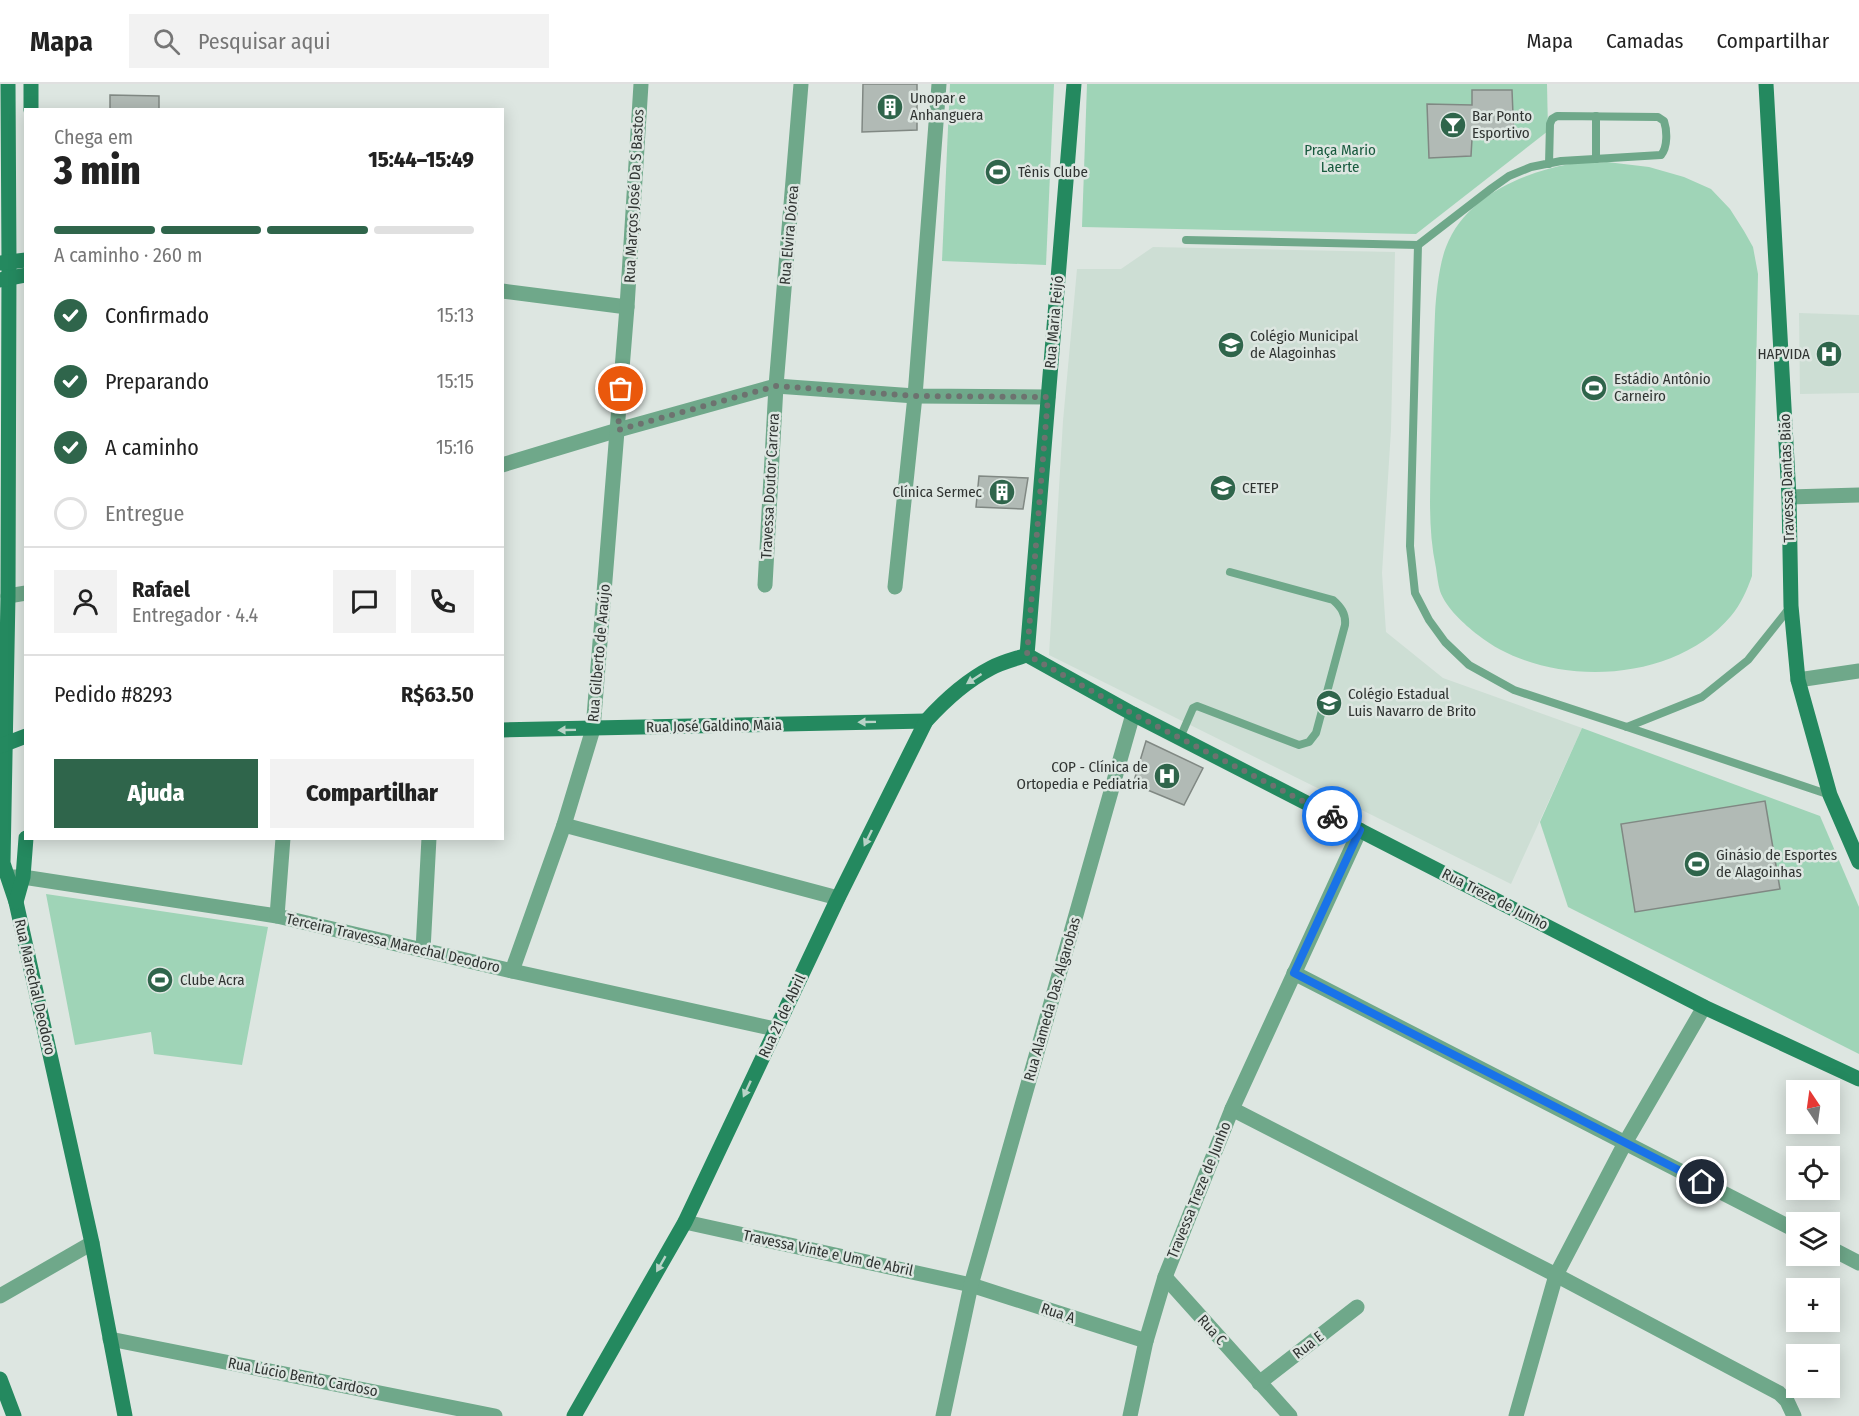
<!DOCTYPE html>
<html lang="pt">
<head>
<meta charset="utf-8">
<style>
	body { margin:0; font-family:"Fira Sans Condensed",sans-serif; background:#f2f2f2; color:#222; height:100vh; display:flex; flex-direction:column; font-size:22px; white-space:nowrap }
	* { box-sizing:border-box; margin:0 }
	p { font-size:20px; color:#767676 }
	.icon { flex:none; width:33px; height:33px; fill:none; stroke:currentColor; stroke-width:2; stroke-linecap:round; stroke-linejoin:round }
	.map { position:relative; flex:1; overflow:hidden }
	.drawer { position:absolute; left:24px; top:24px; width:480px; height:732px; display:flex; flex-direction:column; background:#fff; border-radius:0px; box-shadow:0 3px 15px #0003 }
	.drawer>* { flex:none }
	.needle { width:39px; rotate:347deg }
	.tools { position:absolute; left:1786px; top:996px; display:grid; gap:12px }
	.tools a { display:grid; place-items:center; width:54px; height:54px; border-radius:0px; background:#fff; box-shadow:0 3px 15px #0003; font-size:30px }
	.pin { position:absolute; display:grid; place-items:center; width:51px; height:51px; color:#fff; margin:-26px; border:3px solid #fff; border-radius:50%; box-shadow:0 2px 6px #0007 }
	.courier { position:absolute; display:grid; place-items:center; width:60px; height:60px; margin:-30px; border:4px solid #1a73e8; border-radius:50%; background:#fff; color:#222; box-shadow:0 2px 8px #0007 }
	.headline em { font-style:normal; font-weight:800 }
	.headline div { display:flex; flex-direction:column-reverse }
	.headline { display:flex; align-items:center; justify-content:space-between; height:102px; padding:0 30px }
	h1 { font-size:39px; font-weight:800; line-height:45px }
	.bar { display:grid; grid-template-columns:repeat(4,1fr); gap:9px 6px; align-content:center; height:72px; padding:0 30px }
	.bar i { height:8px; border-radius:4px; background:#e0e0e0 }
	.bar .on { background:#2f654b }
	.bar p { grid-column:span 4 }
	.line { display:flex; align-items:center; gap:15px; padding:0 30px; border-top:2px solid #e0e0e0 }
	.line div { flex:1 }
	.round { display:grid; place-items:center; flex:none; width:63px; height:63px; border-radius:0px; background:#f2f2f2 }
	ol { padding:0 30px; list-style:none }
	li { display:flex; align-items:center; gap:18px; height:66px }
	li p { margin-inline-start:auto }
	li .icon { padding:6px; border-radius:50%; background:#2f654b; color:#fff; stroke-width:4 }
	li:last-child { color:#767676 }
	li i { width:33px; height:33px; border:3px solid #e0e0e0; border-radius:50% }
	.button { display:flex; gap:12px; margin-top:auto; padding:12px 30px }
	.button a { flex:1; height:69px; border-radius:0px; background:#2f654b; color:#fff; font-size:24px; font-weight:800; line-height:69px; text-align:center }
	.button a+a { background:#f2f2f2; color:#222 }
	header { display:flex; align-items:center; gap:36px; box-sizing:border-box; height:84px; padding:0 30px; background:#fff; border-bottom:2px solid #e0e0e0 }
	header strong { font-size:28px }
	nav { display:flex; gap:33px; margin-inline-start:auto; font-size:21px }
	.search { width:420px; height:54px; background:#f2f2f2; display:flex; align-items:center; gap:15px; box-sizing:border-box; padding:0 21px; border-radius:0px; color:#767676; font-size:22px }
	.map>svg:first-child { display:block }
	.built { fill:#cdded4 }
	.green { fill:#9fd4b7 }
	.building { fill:#b1bab5; stroke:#808883; stroke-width:1.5 }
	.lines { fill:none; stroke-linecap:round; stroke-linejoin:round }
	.lane { stroke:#6fa88a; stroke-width:8 }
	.street { stroke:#6fa88a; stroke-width:15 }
	.secondary { stroke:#24895f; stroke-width:15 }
	.oneway { fill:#b8d3c7 }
	.done { stroke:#6d726f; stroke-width:6; stroke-dasharray:0 10.8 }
	.route { stroke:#1a73e8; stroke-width:8 }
	.labels { text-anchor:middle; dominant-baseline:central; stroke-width:5; stroke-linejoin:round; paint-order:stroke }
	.poi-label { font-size:15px; fill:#303432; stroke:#dde6e1; text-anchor:start }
	.park-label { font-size:15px; fill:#185a3e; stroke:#dde6e1 }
	.street-label { font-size:15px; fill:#303432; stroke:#dde6e1 }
</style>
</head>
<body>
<header>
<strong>Mapa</strong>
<div class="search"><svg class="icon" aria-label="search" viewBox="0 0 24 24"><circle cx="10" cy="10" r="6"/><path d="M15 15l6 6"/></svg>Pesquisar aqui</div>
<nav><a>Mapa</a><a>Camadas</a><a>Compartilhar</a></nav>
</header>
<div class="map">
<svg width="1859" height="1332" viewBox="0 0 1859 1332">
	<rect width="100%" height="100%" fill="#dde6e1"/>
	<g class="built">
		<polygon points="1153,163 1395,168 1391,346 1382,489 1386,548 1443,594 1582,644 1511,800 1049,571 1063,337 1077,185 1121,185"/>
		<polygon points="1799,229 1859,231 1859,309 1800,310"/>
	</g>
	<g class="green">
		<polygon points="950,0 1054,0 1046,181 942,177"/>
		<polygon points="1087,0 1547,0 1548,47 1416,150 1082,143"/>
		<path d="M 1607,78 L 1649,83 L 1684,93 L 1711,105 L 1730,125 L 1744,147 L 1753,163 L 1758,190 L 1752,492 C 1747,506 1741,520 1731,532 C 1673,601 1546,605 1478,551 C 1464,540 1446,524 1440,507 C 1438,500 1437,491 1436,484 C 1428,447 1430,409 1431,371 C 1432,324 1433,277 1435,230 C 1436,211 1439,181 1446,163 C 1465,113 1521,89 1570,80 C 1582,78 1595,79 1607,78 Z"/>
		<polygon points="1582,644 1820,732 1859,823 1859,970 1568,823 1540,738"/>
		<polygon points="46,810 268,843 242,981 154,970 151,948 75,961"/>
	</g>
	<g class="building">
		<polygon points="863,0 917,0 917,46 862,48"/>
		<polygon points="1472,6 1512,6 1514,55 1472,55 1471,72 1429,74 1427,20 1472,21"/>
		<polygon points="110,11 159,12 159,26 110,26"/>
		<polygon points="979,392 1028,394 1023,425 976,423"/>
		<polygon points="1146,657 1203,684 1184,721 1133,700"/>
		<polygon points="1765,717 1780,805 1635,828 1621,740"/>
	</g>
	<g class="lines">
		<g class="lane">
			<polyline points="1596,75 1596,32"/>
			<path d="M 1186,156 L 1418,161 L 1492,104 L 1509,92 L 1531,83 L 1561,77 L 1661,71 C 1668,63 1667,46 1664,37 L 1658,33 L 1557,32 L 1552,35 L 1550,40 L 1549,80"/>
			<polyline points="1418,161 1410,462 1415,509 1429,536 1445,558 1469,581 1514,606 1627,643 1702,613 1748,576 1791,522"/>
			<polyline points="1627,643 1830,711"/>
			<path d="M 1180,654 L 1193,624 L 1197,622 L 1299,661 L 1309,658 L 1316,649 L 1345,541 C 1346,530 1341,523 1333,516 L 1230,488"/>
		</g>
		<g class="street">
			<polyline points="502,207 627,223"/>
			<polyline points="502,381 618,346 776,302 915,312 1048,313"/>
			<polyline points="1789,413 1859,411"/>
			<polyline points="765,501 776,302 801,0"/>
			<polyline points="895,503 915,312 939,0"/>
			<polyline points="8,512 26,509"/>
			<polyline points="1798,596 1859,587"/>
			<polyline points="564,741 838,814"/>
			<polyline points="10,793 23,793 277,832 512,887 775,945"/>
			<polyline points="277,832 283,754"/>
			<polyline points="423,866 429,754"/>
			<polyline points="512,887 564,741 593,645 627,223 641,0"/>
			<polyline points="1294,889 1797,1147"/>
			<polyline points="1232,1025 1556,1191 1779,1309 1787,1317 1794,1332"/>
			<polyline points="685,1138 971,1201 1146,1257"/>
			<polyline points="1830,1164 1859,1179"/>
			<polyline points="1165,1193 1290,1332"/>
			<polyline points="0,1212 92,1159"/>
			<polyline points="110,1255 495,1332"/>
			<polyline points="1259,1299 1357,1223"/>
			<polyline points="943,1332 971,1201 1133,630"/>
			<polyline points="1130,1332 1146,1257 1165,1193 1232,1025 1360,746"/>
			<polyline points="1516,1332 1556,1191 1625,1059 1704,923"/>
		</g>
		<g class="secondary">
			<polyline points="8,0 9,178 8,512 3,779 16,818 92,1159 125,1332"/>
			<polyline points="1074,0 1027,571 1133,630 1704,923 1859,995"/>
			<polyline points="1766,0 1789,413 1791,522 1798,596 1830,711 1859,778"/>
			<polyline points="31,26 31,0"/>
			<polyline points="0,179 26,176"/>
			<polyline points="0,196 26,191"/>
			<polyline points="502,646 926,637"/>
			<polyline points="0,662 26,652"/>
			<polyline points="16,818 23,793 26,754"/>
			<polyline points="0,1295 14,1332"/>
			<path d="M 574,1332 L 685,1138 L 838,814 L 926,637 C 945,616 966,597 991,584 C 1002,578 1015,575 1027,571"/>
		</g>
	</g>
	<defs><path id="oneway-solid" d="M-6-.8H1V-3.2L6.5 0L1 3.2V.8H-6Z" transform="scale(1.5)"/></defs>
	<g class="oneway">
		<use href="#oneway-solid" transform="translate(974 595) rotate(147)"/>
		<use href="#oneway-solid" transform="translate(867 638) rotate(179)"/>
		<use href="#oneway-solid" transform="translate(567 646) rotate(179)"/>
		<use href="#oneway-solid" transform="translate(868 754) rotate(116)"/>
		<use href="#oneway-solid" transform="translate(747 1005) rotate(115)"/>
		<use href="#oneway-solid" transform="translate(661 1180) rotate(120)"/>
	</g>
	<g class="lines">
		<polyline class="done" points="621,305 618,346 776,302 915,312 1048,313 1027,571 1133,630 1332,732"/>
		<polyline class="route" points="1332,732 1360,746 1294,889 1702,1098"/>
	</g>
	<defs>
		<symbol id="building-disc" viewBox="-11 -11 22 22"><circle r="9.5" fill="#2f654b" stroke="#dde6e1"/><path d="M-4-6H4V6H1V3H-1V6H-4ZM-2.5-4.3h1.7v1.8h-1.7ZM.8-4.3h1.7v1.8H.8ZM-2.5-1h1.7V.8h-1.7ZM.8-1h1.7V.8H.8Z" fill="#fff"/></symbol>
		<symbol id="bar-disc" viewBox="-11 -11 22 22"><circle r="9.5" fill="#2f654b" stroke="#dde6e1"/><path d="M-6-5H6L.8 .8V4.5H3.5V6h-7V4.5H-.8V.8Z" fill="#fff"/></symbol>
		<symbol id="stadium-disc" viewBox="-11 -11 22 22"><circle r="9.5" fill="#2f654b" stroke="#dde6e1"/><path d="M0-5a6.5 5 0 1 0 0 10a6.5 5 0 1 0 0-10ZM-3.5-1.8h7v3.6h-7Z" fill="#fff"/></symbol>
		<symbol id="school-disc" viewBox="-11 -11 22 22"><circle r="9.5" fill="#2f654b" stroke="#dde6e1"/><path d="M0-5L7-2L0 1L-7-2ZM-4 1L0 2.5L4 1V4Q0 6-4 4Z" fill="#fff"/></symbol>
		<symbol id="hospital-disc" viewBox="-11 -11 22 22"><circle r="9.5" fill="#2f654b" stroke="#dde6e1"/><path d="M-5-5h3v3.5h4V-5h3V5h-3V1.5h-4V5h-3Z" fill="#fff"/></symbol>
	</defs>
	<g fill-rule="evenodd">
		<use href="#building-disc" x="875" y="8" width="30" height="30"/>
		<use href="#bar-disc" x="1438" y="26" width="30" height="30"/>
		<use href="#stadium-disc" x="983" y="73" width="30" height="30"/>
		<use href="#school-disc" x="1216" y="246" width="30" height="30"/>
		<use href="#hospital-disc" x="1814" y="255" width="30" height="30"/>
		<use href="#stadium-disc" x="1579" y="289" width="30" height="30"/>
		<use href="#school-disc" x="1208" y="389" width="30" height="30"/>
		<use href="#building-disc" x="987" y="393" width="30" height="30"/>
		<use href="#school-disc" x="1314" y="604" width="30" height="30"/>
		<use href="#hospital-disc" x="1152" y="677" width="30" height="30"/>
		<use href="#stadium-disc" x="1682" y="765" width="30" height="30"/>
		<use href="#stadium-disc" x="145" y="881" width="30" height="30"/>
	</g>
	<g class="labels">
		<g class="poi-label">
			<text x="910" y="14">Unopar e<tspan x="910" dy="17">Anhanguera</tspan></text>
			<text x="1472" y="32">Bar Ponto<tspan x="1472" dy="17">Esportivo</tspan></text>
			<text x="1018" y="88">Tênis Clube</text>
			<text x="1250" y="252">Colégio Municipal<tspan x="1250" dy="17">de Alagoinhas</tspan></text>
			<text x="1810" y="270" text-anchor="end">HAPVIDA</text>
			<text x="1614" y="295">Estádio Antônio<tspan x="1614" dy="17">Carneiro</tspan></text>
			<text x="1242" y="404">CETEP</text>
			<text x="982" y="408" text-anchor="end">Clínica Sermec</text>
			<text x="1348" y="610">Colégio Estadual<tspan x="1348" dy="17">Luis Navarro de Brito</tspan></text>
			<text x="1148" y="683" text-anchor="end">COP - Clínica de<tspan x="1148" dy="17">Ortopedia e Pediatria</tspan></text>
			<text x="1716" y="771">Ginásio de Esportes<tspan x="1716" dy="17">de Alagoinhas</tspan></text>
			<text x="180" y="896">Clube Acra</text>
		</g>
		<g class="park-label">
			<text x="1340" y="66">Praça Mario<tspan x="1340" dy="17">Laerte</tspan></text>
		</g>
		<g class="street-label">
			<text transform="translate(634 112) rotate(-87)">Rua Marços José Da S Bastos</text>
			<text transform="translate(789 151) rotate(-85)">Rua Elvira Dórea</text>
			<text transform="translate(1054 238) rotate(-85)">Rua Maria Feijó</text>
			<text transform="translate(1787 394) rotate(-92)">Travessa Dantas Bião</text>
			<text transform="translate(770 402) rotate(-87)">Travessa Doutor Carrera</text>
			<text transform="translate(599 569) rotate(-85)">Rua Gilberto de Araújo</text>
			<text transform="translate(714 642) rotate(-1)">Rua José Galdino Maia</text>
			<text transform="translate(1495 815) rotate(27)">Rua Treze de Junho</text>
			<text transform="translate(393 859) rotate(13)">Terceira Travessa Marechal Deodoro</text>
			<text transform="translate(35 903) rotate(77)">Rua Marechal Deodoro</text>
			<text transform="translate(1052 915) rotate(-74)">Rua Alameda Das Algarobas</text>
			<text transform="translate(782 932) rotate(-65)">Rua 21 de Abril</text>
			<text transform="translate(1199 1106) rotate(-68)">Travessa Treze de Junho</text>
			<text transform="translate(828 1169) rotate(12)">Travessa Vinte e Um de Abril</text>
			<text transform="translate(1058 1229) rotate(18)">Rua A</text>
			<text transform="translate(1212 1246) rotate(48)">Rua C</text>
			<text transform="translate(1308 1261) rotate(-38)">Rua E</text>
			<text transform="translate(303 1293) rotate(11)">Rua Lúcio Bento Cardoso</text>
		</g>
	</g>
</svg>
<div class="tools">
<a><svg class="needle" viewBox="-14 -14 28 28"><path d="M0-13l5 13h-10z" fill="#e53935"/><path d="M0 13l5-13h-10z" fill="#767676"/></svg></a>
<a><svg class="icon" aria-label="locate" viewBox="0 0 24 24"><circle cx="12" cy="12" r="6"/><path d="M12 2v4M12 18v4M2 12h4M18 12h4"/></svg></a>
<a><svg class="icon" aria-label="layers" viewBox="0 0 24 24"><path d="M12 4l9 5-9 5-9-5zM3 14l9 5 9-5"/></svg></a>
<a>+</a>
<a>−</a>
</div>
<div class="pin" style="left:621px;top:305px;background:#ea580c"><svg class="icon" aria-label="bag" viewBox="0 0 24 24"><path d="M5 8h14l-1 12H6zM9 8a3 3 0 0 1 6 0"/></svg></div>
<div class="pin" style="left:1702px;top:1098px;background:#1f2937"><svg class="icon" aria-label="home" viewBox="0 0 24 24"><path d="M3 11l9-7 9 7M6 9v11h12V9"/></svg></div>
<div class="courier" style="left:1332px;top:732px"><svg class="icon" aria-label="bike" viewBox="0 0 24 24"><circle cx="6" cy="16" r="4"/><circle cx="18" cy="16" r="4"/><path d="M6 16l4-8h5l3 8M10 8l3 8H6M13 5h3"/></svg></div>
<section class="drawer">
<div class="headline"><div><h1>3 min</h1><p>Chega em</p></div><em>15:44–15:49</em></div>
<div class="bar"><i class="on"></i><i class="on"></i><i class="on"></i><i></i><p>A caminho · 260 m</p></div>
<ol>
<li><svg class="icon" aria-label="check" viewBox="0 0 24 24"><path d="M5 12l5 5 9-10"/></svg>Confirmado<p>15:13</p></li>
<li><svg class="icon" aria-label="check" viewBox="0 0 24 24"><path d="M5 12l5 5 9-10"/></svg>Preparando<p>15:15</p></li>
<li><svg class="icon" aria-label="check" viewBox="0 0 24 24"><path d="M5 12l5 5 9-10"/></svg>A caminho<p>15:16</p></li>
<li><i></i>Entregue</li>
</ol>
<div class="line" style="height:108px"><a class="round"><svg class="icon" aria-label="person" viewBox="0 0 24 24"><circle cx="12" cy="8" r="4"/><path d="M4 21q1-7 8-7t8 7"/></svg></a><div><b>Rafael</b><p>Entregador · 4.4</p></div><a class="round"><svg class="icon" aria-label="chat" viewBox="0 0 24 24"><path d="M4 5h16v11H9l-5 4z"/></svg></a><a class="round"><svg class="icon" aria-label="phone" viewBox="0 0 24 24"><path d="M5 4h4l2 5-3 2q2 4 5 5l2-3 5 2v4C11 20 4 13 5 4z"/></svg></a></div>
<div class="line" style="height:78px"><div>Pedido #8293</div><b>R$63.50</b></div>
<div class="button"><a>Ajuda</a><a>Compartilhar</a></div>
</section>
</div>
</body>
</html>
